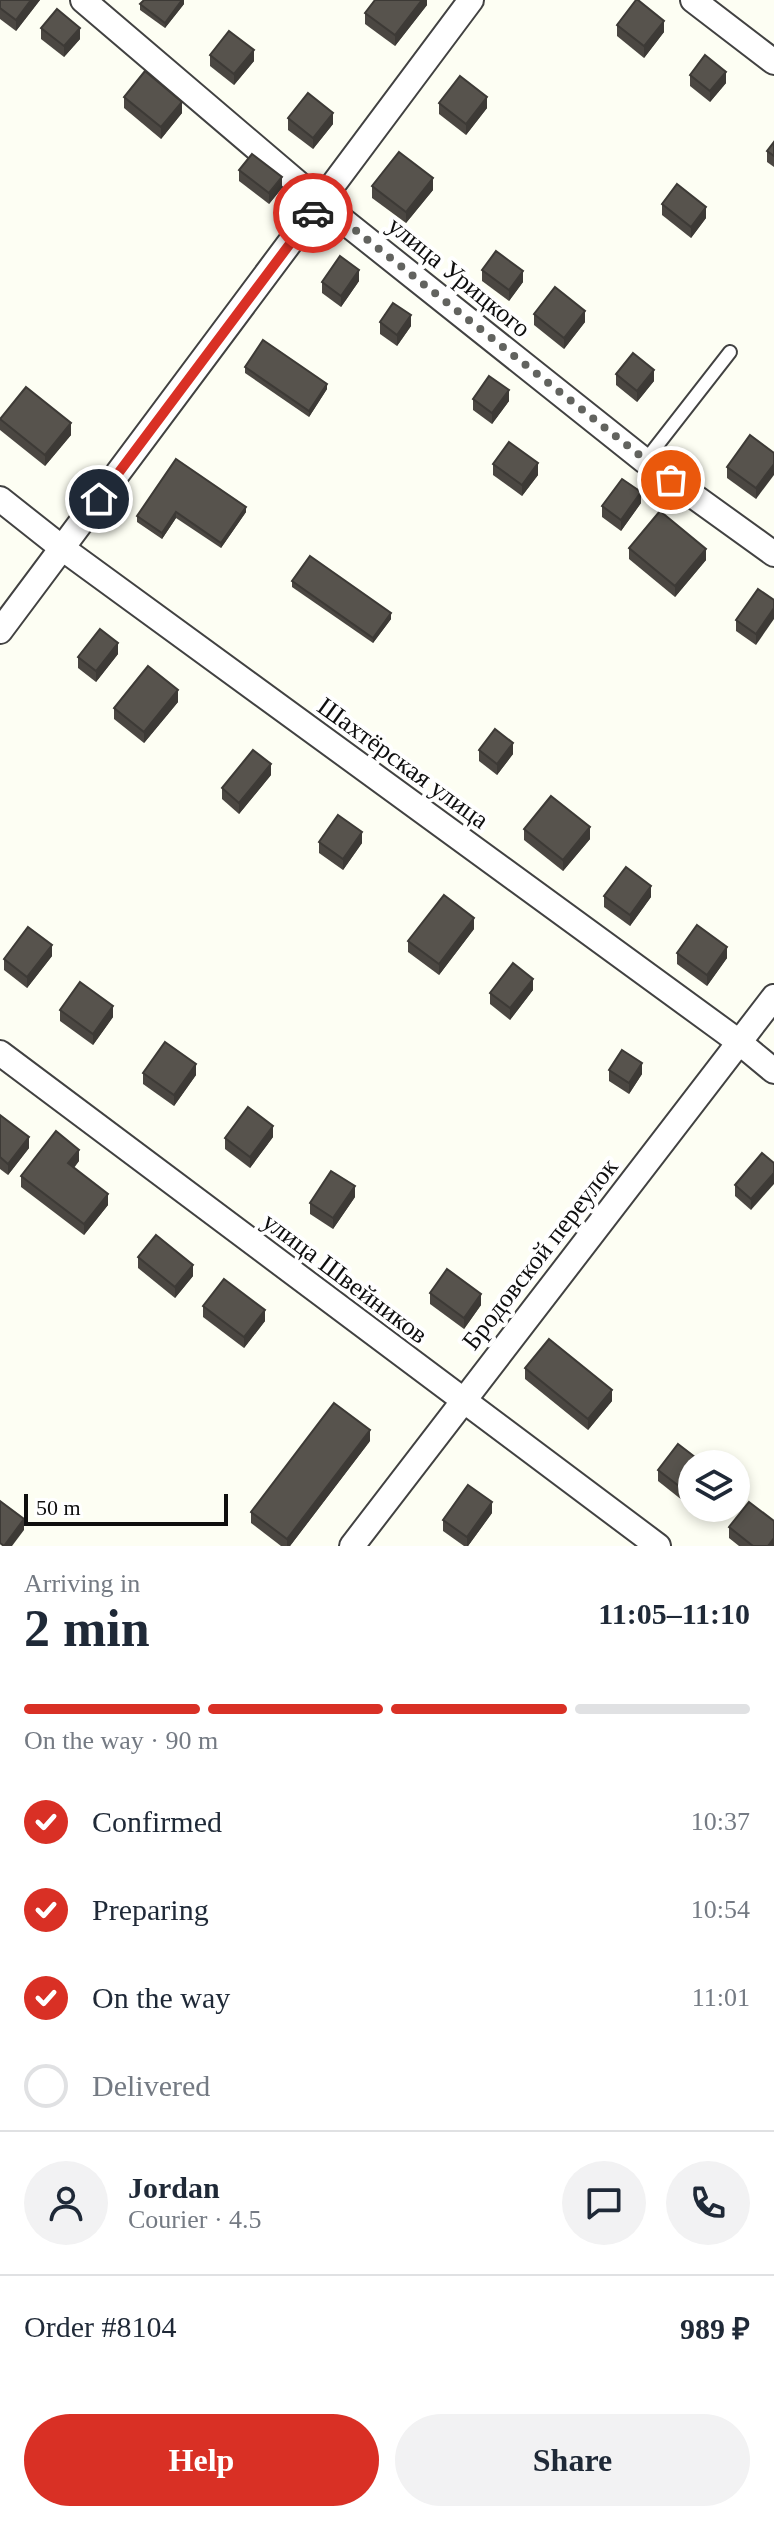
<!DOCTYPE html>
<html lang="en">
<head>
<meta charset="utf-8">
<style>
	body { margin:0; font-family:Georgia,serif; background:#f2f2f3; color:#1f2937; height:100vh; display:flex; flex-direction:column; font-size:30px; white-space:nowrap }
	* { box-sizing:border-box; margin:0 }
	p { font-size:26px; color:#747a83 }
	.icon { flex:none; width:44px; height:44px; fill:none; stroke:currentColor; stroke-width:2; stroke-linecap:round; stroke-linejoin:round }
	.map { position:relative; height:1546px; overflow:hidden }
	.panel { display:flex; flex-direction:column; background:#fff; flex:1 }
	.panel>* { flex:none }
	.tools { position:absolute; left:678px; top:1450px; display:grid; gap:16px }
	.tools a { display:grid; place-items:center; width:72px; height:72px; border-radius:50%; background:#fff; box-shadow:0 4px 12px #0003; font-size:40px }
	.scale { position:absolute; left:24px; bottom:20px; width:204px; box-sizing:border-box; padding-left:8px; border:4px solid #0f0f0f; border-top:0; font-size:22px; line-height:28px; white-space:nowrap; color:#0f0f0f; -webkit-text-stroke:6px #fff; paint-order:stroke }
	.pin { position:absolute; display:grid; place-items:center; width:68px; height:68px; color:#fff; margin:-34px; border:4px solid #fff; border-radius:50%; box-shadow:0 2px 8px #0007 }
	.courier { position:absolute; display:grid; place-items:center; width:80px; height:80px; margin:-40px; border:6px solid #d93025; border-radius:50%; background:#fff; color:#222; box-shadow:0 2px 10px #0007 }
	.summary em { font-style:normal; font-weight:800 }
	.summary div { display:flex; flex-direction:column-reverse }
	.summary { display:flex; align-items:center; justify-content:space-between; height:136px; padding:0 24px }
	h1 { font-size:52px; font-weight:800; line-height:60px }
	.bar { display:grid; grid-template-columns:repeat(4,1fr); gap:12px 8px; align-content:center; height:96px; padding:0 24px }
	.bar i { height:10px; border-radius:6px; background:#e0e1e3 }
	.bar .on { background:#d93025 }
	.bar p { grid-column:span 4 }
	.line { display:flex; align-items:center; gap:20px; padding:0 24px; border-top:2px solid #e0e1e3 }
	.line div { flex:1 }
	.round { display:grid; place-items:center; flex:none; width:84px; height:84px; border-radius:42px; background:#f2f2f3 }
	ol { padding:0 24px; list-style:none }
	li { display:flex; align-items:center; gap:24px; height:88px }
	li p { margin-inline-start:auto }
	li .icon { padding:8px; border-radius:50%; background:#d93025; color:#fff; stroke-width:4 }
	li:last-child { color:#747a83 }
	li i { width:44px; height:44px; border:4px solid #e0e1e3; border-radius:50% }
	.action { display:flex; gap:16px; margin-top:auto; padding:16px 24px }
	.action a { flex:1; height:92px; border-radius:48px; background:#d93025; color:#fff; font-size:32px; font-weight:800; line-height:92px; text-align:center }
	.action a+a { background:#f2f2f3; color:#1f2937 }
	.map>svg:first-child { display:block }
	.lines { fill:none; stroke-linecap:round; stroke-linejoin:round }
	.lane-casing { stroke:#424242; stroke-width:16 }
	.street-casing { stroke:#424242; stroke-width:28 }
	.lane { stroke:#fff; stroke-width:12 }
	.street { stroke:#fff; stroke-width:24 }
	.wall { fill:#4b4742 }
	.shaded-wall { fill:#3d3a36 }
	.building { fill:#57534d; stroke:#3d3a36; stroke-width:2 }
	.done { stroke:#62635f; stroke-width:8; stroke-dasharray:0 14.4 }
	.route { stroke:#d93025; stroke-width:10 }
	.labels { text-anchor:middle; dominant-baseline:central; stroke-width:8; stroke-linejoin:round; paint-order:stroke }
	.street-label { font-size:26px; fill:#0f0f0f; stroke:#fff }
</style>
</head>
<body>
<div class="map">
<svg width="774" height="1546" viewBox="0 0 774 1546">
	<rect width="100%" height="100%" fill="#fdfef3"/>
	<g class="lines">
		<defs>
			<polyline id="lane" points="645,461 730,352"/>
			<g id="street">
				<polyline points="83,0 321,203 645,461 774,554"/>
				<polyline points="693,0 774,62"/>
				<polyline points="0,499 62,548 739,1042 774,1071"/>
				<polyline points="0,631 471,0"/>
				<polyline points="0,1053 658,1546"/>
				<polyline points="352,1546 774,997"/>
			</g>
		</defs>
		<use href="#lane" class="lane-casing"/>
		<use href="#street" class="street-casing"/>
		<use href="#lane" class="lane"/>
		<use href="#street" class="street"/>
	</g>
	<g class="wall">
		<polygon points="0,0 40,0 16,31 0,19"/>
		<polygon points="184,0 184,4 165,28 140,10 140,4"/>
		<polygon points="427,0 427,5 395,46 365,24 365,13"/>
		<polygon points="617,25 664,32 644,58 617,36"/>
		<polygon points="41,28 80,39 64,57 41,39"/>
		<polygon points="210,55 254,61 234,85 210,66"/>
		<polygon points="690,75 726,83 710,102 690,86"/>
		<polygon points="124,97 182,113 161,139 124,108"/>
		<polygon points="439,103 487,108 466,135 439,114"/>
		<polygon points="288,118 333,124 313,149 288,130"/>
		<polygon points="774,142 774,167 767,162 767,151"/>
		<polygon points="239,170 282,188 269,204 239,181"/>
		<polygon points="372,186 433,190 406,223 372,198"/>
		<polygon points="662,204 706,218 691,238 662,215"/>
		<polygon points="482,270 523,282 509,301 482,281"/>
		<polygon points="359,281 341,307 322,293 322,282"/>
		<polygon points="534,314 585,322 564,349 534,325"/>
		<polygon points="380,322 411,326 397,346 380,334"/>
		<polygon points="245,367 327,389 309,417 245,373"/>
		<polygon points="616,374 654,381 637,402 616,385"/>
		<polygon points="473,399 509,401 492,424 473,410"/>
		<polygon points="0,418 71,435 45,466 0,430"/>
		<polygon points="774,453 756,499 727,478 727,467"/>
		<polygon points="176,459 246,512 221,548 176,518 162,539 137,522 137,516"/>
		<polygon points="493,464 538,475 522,496 493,475"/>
		<polygon points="641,503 621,531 602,517 602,506"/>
		<polygon points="629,548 706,560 675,597 629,559"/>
		<polygon points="292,581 391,619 373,643 292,587"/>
		<polygon points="758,589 756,645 736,631 736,620"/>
		<polygon points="118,654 96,682 78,668 78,657"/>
		<polygon points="178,702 144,743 114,719 114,708"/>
		<polygon points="479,750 513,754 497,775 479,761"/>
		<polygon points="271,775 239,814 222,799 222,788"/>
		<polygon points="524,829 590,839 563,871 524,840"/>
		<polygon points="319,842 362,843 343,870 319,853"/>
		<polygon points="604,896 651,897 630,926 604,907"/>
		<polygon points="474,929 439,975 408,952 408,941"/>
		<polygon points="677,953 727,958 707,986 677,964"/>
		<polygon points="52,956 27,988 4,970 4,959"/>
		<polygon points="533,990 510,1020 490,1004 490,993"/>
		<polygon points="60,1010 113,1017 93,1045 60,1021"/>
		<polygon points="609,1070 642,1074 629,1094 609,1081"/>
		<polygon points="143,1073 196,1075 174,1106 143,1084"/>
		<polygon points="0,1115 29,1148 8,1175 0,1169"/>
		<polygon points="273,1137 250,1168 225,1149 225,1138"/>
		<polygon points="762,1153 751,1210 735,1196 735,1185"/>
		<polygon points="79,1161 74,1168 108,1205 84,1235 21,1187 21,1176"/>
		<polygon points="355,1197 333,1229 310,1214 310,1203"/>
		<polygon points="138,1257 193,1276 175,1298 138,1268"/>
		<polygon points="430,1293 481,1305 464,1329 430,1304"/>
		<polygon points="203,1306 265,1321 244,1348 203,1317"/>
		<polygon points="525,1368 612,1401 588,1430 525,1379"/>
		<polygon points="370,1441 290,1546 281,1546 251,1523 251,1512"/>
		<polygon points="692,1464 692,1508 658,1481 658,1470"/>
		<polygon points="492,1513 468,1546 464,1546 443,1531 443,1520"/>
		<polygon points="729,1527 774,1546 739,1546 729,1538"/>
	</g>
	<g class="shaded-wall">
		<polygon points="31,0 40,0 16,31 16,20"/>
		<polygon points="182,0 184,0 184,4 165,28 165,23"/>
		<polygon points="422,0 427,0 427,5 395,46 395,35"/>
		<polygon points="664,21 664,32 644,58 644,46"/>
		<polygon points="80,28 80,39 64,57 64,46"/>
		<polygon points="254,50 254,61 234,85 234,74"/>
		<polygon points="726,72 726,83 710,102 710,91"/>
		<polygon points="487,97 487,108 466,135 466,124"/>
		<polygon points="182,102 182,113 161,139 161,127"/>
		<polygon points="333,113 333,124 313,149 313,138"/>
		<polygon points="282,177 282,188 269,204 269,193"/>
		<polygon points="433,178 433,190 406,223 406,212"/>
		<polygon points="706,207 706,218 691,238 691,227"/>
		<polygon points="359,270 359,281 341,307 341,296"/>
		<polygon points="523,271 523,282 509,301 509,290"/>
		<polygon points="585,311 585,322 564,349 564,338"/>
		<polygon points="411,315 411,326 397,346 397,335"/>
		<polygon points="654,370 654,381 637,402 637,391"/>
		<polygon points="327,384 327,389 309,417 309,411"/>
		<polygon points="509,390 509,401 492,424 492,413"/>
		<polygon points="71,423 71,435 45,466 45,455"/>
		<polygon points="538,463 538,475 522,496 522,485"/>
		<polygon points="774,464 774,475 756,499 756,488"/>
		<polygon points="641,492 641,503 621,531 621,520"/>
		<polygon points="246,507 246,512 221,548 221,543"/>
		<polygon points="176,512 176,518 162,539 162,533"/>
		<polygon points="706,549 706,560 675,597 675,586"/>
		<polygon points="774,608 774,619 756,645 756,634"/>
		<polygon points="391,613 391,619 373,643 373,638"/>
		<polygon points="118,643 118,654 96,682 96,671"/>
		<polygon points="178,690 178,702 144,743 144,732"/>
		<polygon points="513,743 513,754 497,775 497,764"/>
		<polygon points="271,764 271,775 239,814 239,803"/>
		<polygon points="590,827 590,839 563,871 563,860"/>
		<polygon points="362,832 362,843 343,870 343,859"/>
		<polygon points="651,886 651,897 630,926 630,915"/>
		<polygon points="474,918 474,929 439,975 439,964"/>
		<polygon points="52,945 52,956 27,988 27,977"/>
		<polygon points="727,947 727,958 707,986 707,975"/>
		<polygon points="533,979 533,990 510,1020 510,1008"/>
		<polygon points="113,1006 113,1017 93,1045 93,1034"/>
		<polygon points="642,1063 642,1074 629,1094 629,1083"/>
		<polygon points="196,1064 196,1075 174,1106 174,1095"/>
		<polygon points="273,1126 273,1137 250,1168 250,1157"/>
		<polygon points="29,1137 29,1148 8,1175 8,1164"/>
		<polygon points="79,1150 79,1161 68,1174 68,1163"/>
		<polygon points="774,1173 774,1184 751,1210 751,1199"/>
		<polygon points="355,1186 355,1197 333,1229 333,1218"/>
		<polygon points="108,1194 108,1205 84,1235 84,1224"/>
		<polygon points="193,1265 193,1276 175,1298 175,1287"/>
		<polygon points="481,1294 481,1305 464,1329 464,1318"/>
		<polygon points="265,1310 265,1321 244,1348 244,1337"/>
		<polygon points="612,1390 612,1401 588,1430 588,1419"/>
		<polygon points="370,1430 370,1441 290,1546 287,1546 287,1539"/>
		<polygon points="492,1502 492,1513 468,1546 467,1546 467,1537"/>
		<polygon points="24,1519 24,1530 12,1546 4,1546"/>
		<polygon points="774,1538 774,1546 768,1546"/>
	</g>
	<g class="building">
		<polygon points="0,0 31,0 16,20 0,8"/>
		<polygon points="144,0 182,0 165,23 140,4"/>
		<polygon points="375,0 422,0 395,35 365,13"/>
		<polygon points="636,0 638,0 664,21 644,46 617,25"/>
		<polygon points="57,9 80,28 64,46 41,28"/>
		<polygon points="229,31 254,50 234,74 210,55"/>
		<polygon points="705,55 726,72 710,91 690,75"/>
		<polygon points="145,71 182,102 161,127 124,97"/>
		<polygon points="460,76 487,97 466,124 439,103"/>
		<polygon points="308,93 333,113 313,138 288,118"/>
		<polygon points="774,142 774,156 767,151"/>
		<polygon points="399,152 433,178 406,212 372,186"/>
		<polygon points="252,154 282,177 269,193 239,170"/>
		<polygon points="677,184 706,207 691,227 662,204"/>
		<polygon points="496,251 523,271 509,290 482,270"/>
		<polygon points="340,256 359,270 341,296 322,282"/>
		<polygon points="555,287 585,311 564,338 534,314"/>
		<polygon points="393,303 411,315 397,335 380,322"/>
		<polygon points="263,340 327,384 309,411 245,367"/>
		<polygon points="633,353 654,370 637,391 616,374"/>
		<polygon points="489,376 509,390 492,413 473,399"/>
		<polygon points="26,387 71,423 45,455 0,419"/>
		<polygon points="750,435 774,453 774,464 756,488 727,467"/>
		<polygon points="509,442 538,463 522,485 493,464"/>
		<polygon points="176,459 246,507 221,543 176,512 162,533 137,516"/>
		<polygon points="622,479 641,492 621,520 602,506"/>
		<polygon points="660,511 706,549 675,586 629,548"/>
		<polygon points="310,556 391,613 373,638 292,581"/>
		<polygon points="758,589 774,600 774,608 756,634 736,620"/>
		<polygon points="100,629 118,643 96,671 78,657"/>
		<polygon points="148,666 178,690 144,732 114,708"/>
		<polygon points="495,729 513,743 497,764 479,750"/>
		<polygon points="253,750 271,764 239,803 222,788"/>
		<polygon points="551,796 590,827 563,860 524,829"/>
		<polygon points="338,815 362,832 343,859 319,842"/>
		<polygon points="626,867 651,886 630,915 604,896"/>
		<polygon points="444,895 474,918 439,964 408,941"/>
		<polygon points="697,925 727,947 707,975 677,953"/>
		<polygon points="28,927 52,945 27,977 4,959"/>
		<polygon points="513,963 533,979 510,1008 490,993"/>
		<polygon points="80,982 113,1006 93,1034 60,1010"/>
		<polygon points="165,1042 196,1064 174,1095 143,1073"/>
		<polygon points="622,1050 642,1063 629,1083 609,1070"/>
		<polygon points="248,1107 273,1126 250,1157 225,1138"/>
		<polygon points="0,1115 29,1137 8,1164 0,1157"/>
		<polygon points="56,1131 79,1150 68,1163 108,1194 84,1224 21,1176"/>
		<polygon points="762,1153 774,1163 774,1173 751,1199 735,1185"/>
		<polygon points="331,1171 355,1186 333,1218 310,1203"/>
		<polygon points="156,1235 193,1265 175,1287 138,1257"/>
		<polygon points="447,1269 481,1294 464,1318 430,1293"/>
		<polygon points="224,1279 265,1310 244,1337 203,1306"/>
		<polygon points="549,1339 612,1390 588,1419 525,1368"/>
		<polygon points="334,1403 370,1430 287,1539 251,1512"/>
		<polygon points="678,1444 704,1464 692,1464 692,1496 658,1470"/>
		<polygon points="468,1485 492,1502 467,1537 443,1520"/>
		<polygon points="0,1501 24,1519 4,1546 0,1543"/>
		<polygon points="749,1502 774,1521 774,1538 768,1546 753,1546 729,1527"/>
	</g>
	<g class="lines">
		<polyline class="done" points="313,213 321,203 671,480"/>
		<polyline class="route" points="99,499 313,213"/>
	</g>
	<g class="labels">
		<g class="street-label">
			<text transform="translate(459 277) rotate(39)">улица Урицкого</text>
			<text transform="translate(403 763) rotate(36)">Шахтёрская улица</text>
			<text transform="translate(540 1254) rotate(-52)">Бродовской переулок</text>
			<text transform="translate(345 1278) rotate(37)">улица Швейников</text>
		</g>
	</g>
</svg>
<div class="tools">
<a><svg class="icon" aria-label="layers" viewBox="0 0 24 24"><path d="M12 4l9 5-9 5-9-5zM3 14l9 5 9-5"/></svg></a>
</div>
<div class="scale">50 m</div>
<div class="pin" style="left:671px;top:480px;background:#ea580c"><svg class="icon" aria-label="bag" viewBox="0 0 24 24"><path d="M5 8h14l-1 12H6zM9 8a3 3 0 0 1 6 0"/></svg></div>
<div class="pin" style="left:99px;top:499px;background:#1f2937"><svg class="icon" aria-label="home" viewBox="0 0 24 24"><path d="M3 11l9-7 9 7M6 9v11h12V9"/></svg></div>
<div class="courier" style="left:313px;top:213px"><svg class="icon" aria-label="car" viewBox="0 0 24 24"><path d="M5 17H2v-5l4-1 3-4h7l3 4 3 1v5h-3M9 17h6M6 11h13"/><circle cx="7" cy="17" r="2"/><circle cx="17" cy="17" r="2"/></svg></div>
</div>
<section class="panel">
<div class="summary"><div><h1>2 min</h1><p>Arriving in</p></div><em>11:05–11:10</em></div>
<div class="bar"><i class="on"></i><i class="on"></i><i class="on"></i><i></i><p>On the way · 90 m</p></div>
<ol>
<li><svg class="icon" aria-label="check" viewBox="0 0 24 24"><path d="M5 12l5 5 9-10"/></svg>Confirmed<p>10:37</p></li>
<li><svg class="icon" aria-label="check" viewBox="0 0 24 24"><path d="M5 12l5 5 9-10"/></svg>Preparing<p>10:54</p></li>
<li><svg class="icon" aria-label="check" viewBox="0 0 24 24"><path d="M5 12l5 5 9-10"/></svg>On the way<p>11:01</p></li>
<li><i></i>Delivered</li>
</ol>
<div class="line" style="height:144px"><a class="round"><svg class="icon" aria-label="person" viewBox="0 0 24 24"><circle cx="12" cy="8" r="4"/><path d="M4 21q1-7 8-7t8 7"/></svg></a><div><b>Jordan</b><p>Courier · 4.5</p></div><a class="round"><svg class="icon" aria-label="chat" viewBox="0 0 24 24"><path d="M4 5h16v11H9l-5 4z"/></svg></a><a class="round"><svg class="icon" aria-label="phone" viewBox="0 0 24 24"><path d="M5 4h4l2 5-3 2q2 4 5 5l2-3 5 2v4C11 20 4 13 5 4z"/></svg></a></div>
<div class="line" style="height:104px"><div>Order #8104</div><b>989 ₽</b></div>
<div class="action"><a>Help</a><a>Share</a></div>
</section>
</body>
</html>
